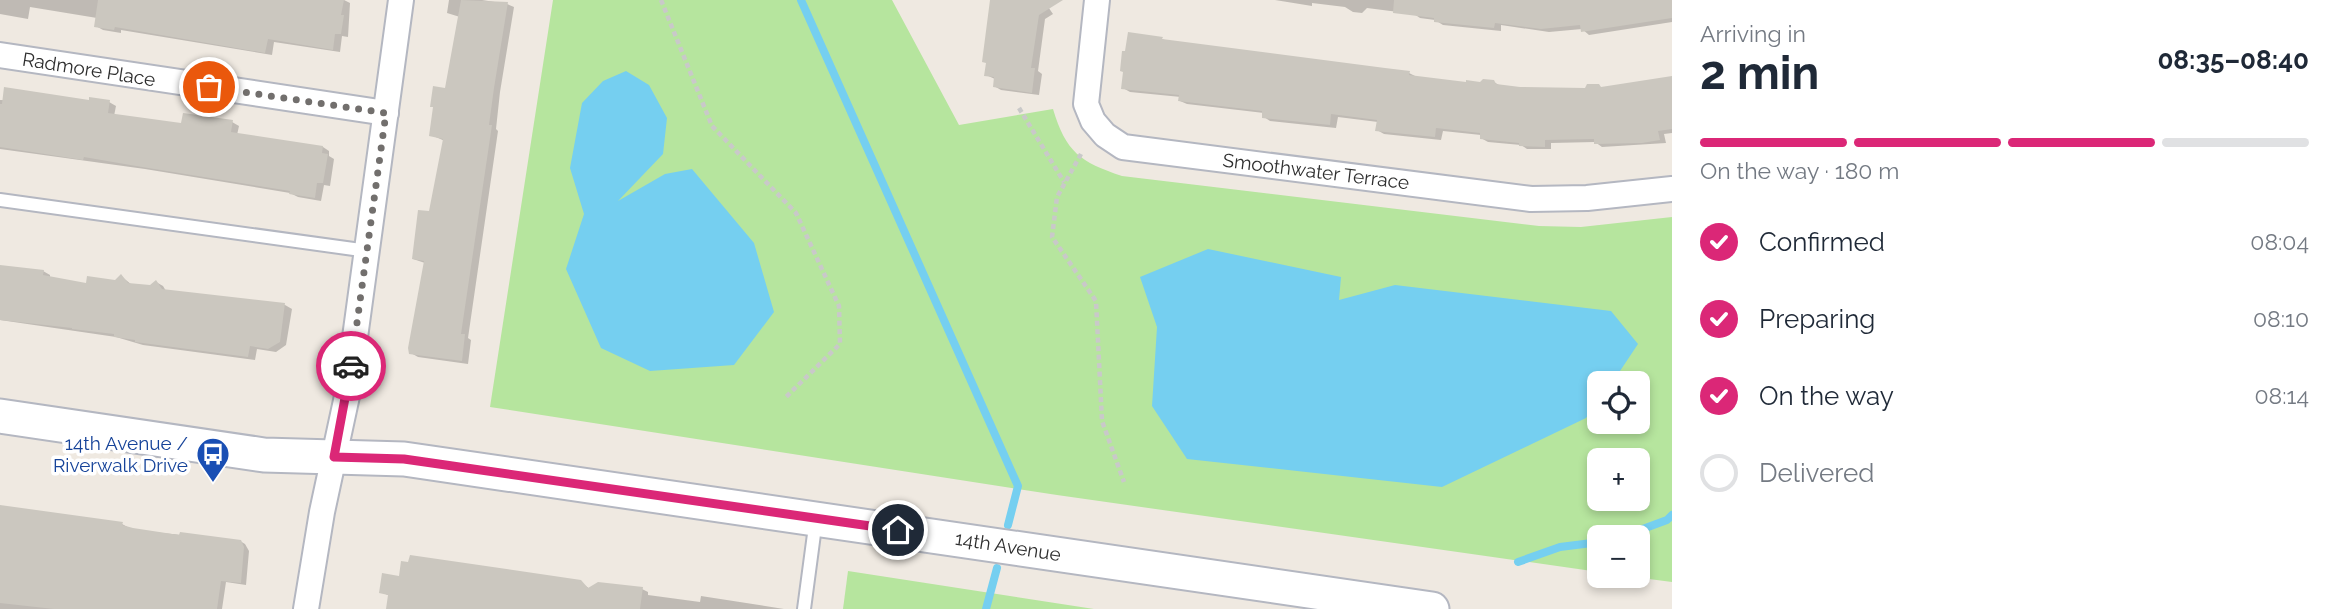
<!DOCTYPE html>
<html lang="en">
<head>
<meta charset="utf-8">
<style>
	body { margin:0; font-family:Raleway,sans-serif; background:#f2f2f3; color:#1f2937; height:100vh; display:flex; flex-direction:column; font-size:26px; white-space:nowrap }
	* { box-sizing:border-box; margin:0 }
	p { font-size:23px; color:#747a83 }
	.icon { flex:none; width:38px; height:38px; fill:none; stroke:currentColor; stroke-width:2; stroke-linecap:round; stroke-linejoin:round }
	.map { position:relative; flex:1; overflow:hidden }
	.sheet { display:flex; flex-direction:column; background:#fff; width:665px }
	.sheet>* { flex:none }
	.tools { position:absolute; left:1587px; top:371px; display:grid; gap:14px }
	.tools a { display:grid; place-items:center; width:63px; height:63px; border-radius:10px; background:#fff; box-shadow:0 4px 10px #0003; font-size:35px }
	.pin { position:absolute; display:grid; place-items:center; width:60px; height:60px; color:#fff; margin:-30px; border:4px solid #fff; border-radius:50%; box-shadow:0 2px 7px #0007 }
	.courier { position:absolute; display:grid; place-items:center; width:70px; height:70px; margin:-35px; border:5px solid #db2777; border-radius:50%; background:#fff; color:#222; box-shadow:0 2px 9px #0007 }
	.overview em { font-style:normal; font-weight:700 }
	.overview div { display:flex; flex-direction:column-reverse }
	.overview { display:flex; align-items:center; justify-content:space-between; height:119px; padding:0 28px }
	h1 { font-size:46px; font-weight:700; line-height:52px }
	.bar { display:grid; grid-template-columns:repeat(4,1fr); gap:10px 7px; align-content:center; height:84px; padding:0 28px }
	.bar i { height:9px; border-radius:5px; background:#e0e1e3 }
	.bar .current { background:#db2777 }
	.bar p { grid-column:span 4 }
	ol { padding:0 28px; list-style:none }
	li { display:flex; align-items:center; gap:21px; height:77px }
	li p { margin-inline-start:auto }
	li .icon { padding:7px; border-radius:50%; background:#db2777; color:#fff; stroke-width:4 }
	li:last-child { color:#747a83 }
	li i { width:38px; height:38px; border:4px solid #e0e1e3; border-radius:50% }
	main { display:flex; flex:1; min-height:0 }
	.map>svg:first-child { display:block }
	.green { fill:#b6e59e; fill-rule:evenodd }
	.water { fill:#75cff0 }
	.shadow { fill:#0003 }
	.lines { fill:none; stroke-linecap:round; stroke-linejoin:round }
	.stream { stroke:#75cff0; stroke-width:8 }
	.building { fill:#cbc7bf }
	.lane-casing { stroke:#b4b7c1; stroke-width:16 }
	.street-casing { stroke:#b4b7c1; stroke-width:28 }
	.secondary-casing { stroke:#b4b7c1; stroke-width:37 }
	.path { stroke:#c9c9c9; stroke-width:4.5; stroke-dasharray:5 3.5; stroke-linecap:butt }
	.lane { stroke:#fff; stroke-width:12 }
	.street { stroke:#fff; stroke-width:24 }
	.secondary { stroke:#fff; stroke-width:33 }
	.done { stroke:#726f6d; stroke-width:7; stroke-dasharray:0 12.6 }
	.route { stroke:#db2777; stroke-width:9 }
	.labels { text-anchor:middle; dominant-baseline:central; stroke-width:7; stroke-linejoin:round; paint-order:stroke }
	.street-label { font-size:19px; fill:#2e2e2e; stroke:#fff }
	.transit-label { font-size:19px; fill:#164399; stroke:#fff; text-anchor:end }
</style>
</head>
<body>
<main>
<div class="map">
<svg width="1672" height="609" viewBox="0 0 1672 609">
	<rect width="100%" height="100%" fill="#efe9e1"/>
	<g class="green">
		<path d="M 553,0 L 892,0 L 959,125 L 1053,109 C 1066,152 1080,162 1122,176 L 1539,226 L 1581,227 L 1672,217 L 1672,582 L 1626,576 L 1638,576 L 1638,537 L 1600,537 L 1599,572 L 1057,495 L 490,407 ZM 1600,383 L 1638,383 L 1638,422 L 1600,422 ZM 1600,460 L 1638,460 L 1638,499 L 1600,499 Z"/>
		<polygon points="848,571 1094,609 843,609"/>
	</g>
	<g class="water">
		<polygon points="626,71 649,85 667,118 663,154 618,201 665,174 692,169 754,243 774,312 734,365 650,371 601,348 566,269 584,214 570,168 582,103 603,81"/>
		<polygon points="1208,249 1341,277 1339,300 1395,285 1611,311 1638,344 1612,383 1600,383 1599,400 1586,418 1442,487 1187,459 1152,406 1157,327 1140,277"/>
	</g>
	<g class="shadow">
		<polygon points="0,0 344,0 350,3 348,37 342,36 340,52 274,42 272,55 121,30 121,33 103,30 96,26 97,18 30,7 28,19 0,14"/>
		<polygon points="449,0 482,0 507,4 514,7 500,92 496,129 498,131 468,338 471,340 468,364 418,357 411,353 425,263 413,259 430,213 445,141 431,135 446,90 460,17 447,13"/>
		<polygon points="992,0 1045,0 1044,1 1053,14 1045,19 1038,71 1042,74 1039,95 1001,90 994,86 995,79 986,75"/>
		<polygon points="1275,0 1672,0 1672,22 1589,35 1582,29 1549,32 1501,25 1501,31 1443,25 1435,20 1420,18 1414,14 1367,8 1362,13 1353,12 1345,7 1312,3 1312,6"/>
		<polygon points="1162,39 1167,41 1409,73 1417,77 1467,84 1494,82 1502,87 1519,89 1603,88 1672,77 1672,133 1664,134 1666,143 1602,147 1595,142 1551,143 1551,149 1527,149 1521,145 1488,142 1481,138 1481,135 1443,131 1441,140 1384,134 1377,130 1378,122 1338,117 1336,128 1270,121 1264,117 1264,113 1187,104 1180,101 1181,97 1130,92 1123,88"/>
		<polygon points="0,100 109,102 116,106 114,116 183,125 232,122 239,126 237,135 323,147 329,151 329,156 334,159 330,186 324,185 321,201 298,197 290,193 145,169 0,149"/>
		<polygon points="0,266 43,271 50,275 50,278 87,285 116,281 121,276 132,285 150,287 156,282 163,286 166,291 285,305 292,309 286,345 276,352 257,349 255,360 143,345 116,337 0,320"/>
		<polygon points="0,507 122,524 133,530 240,541 245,544 249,551 246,585 226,582 222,609 0,609"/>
		<polygon points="400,578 580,582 590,589 642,589 648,592 648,595 700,602 701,596 784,609 390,609 390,596 381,592"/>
	</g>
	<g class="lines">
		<g class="stream">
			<polyline points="801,0 1018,486 1008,525"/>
			<polyline points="1621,537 1667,520 1672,515"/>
			<polyline points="1518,562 1560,547 1600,542"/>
			<polyline points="986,609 997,568"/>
		</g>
	</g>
	<g class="building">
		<polygon points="98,0 344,0 341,15 344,15 341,34 335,34 333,50 268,39 265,53 115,27 114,30 94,27"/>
		<polygon points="461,0 508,2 494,88 489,125 492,125 461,334 465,334 462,361 409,354 408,348 424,261 412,259 418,210 429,211 443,139 429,136 433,107 430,107 433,86 445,88"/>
		<polygon points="990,0 1063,0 1039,15 1031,68 1035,68 1032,93 993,87 994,77 984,76 986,63 982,62"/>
		<polygon points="1394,0 1672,0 1672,18 1581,32 1580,25 1541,29 1495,23 1494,28 1434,22 1434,18 1393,13"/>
		<polygon points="1128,32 1163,37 1162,39 1385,68 1410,71 1409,75 1466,82 1466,80 1480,82 1483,79 1494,80 1496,84 1520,87 1585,88 1587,84 1599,84 1601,87 1672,76 1672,129 1658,131 1660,140 1642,143 1594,144 1594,139 1545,140 1545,147 1519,146 1519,143 1480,139 1480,133 1436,128 1435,137 1375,131 1377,120 1331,114 1330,125 1262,118 1262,111 1178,101 1179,95 1121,89 1123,72 1120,71 1122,51 1125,51"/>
		<polygon points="4,87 89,100 89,97 110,100 108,113 181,123 183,113 233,120 231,132 323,146 322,153 328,154 323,183 317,183 315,198 289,194 290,191 136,166 84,157 83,160 0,147 0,104 2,104"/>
		<polygon points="0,265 44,270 43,275 86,283 87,276 115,280 121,274 128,283 150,285 156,280 162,289 285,303 280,342 268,349 250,346 248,357 135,342 135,340 114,337 114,334 72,329 72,328 0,320"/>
		<polygon points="0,505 123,522 122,525 133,528 179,535 180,532 241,540 244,547 241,583 221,581 217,609 54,609 0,603"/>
		<polygon points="410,555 581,580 588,588 598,582 643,587 640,609 386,609 388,595 379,593 382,573 399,576 401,561 408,562"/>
	</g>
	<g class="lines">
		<defs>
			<g id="lane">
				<polyline points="0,200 368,251"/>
				<polyline points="804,609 816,519"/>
			</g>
			<g id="street">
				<polyline points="1097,0 1086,104 1093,121 1105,135 1123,147 1531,199 1587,198 1672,189"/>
				<polyline points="0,55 386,113"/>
				<polyline points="306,609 322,512 347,396 401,0"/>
			</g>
			<polyline id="secondary" points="0,416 264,455 404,459 1432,609"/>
		</defs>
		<use href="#lane" class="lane-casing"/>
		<use href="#street" class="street-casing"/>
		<use href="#secondary" class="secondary-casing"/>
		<g class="path">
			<polyline points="661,0 712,126 796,213 839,306 840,344 785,398"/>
			<polyline points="1019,108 1064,182"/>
			<polyline points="1081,154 1057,197 1052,237 1096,301 1102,421 1124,482"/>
		</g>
		<use href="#lane" class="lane"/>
		<use href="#street" class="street"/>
		<use href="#secondary" class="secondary"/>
	</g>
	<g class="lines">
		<polyline class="done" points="209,87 386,113 351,366"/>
		<polyline class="route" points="351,366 334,457 404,459 898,530"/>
	</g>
	<defs>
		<symbol id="bus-pin" viewBox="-11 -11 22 30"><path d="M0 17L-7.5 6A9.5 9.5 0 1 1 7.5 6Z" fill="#1a4fb4" stroke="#fff"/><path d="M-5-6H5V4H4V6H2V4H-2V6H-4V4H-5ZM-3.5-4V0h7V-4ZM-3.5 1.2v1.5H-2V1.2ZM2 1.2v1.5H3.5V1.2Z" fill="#fff"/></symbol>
	</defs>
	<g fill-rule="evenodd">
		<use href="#bus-pin" x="194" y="435" width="38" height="52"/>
	</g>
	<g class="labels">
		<g class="street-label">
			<text transform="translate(89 69) rotate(9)">Radmore Place</text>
			<text transform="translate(1316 171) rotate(7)">Smoothwater Terrace</text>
			<text transform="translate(1008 546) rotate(9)">14th Avenue</text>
		</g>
		<g class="transit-label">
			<text x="188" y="443">14th Avenue /<tspan x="188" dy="22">Riverwalk Drive</tspan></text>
		</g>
	</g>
</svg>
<div class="tools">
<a><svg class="icon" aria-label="locate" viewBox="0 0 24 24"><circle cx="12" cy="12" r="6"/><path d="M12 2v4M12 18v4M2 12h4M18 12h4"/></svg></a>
<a>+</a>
<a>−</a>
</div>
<div class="pin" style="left:209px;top:87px;background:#ea580c"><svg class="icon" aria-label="bag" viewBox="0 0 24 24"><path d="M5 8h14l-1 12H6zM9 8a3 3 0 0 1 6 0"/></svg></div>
<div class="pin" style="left:898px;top:530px;background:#1f2937"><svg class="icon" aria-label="home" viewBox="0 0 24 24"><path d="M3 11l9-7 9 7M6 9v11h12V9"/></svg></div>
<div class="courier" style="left:351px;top:366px"><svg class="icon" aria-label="car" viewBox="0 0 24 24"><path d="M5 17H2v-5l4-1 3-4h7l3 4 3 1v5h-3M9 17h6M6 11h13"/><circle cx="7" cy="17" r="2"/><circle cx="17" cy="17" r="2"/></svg></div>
</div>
<section class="sheet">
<div class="overview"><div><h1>2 min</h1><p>Arriving in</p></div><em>08:35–08:40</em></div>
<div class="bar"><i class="current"></i><i class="current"></i><i class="current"></i><i></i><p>On the way · 180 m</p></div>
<ol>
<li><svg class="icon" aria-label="check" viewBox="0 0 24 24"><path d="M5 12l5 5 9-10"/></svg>Confirmed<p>08:04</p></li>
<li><svg class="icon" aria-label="check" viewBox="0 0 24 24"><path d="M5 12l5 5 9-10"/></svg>Preparing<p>08:10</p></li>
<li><svg class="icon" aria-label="check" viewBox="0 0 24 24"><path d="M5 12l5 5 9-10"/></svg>On the way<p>08:14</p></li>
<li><i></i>Delivered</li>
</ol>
</section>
</main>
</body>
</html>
